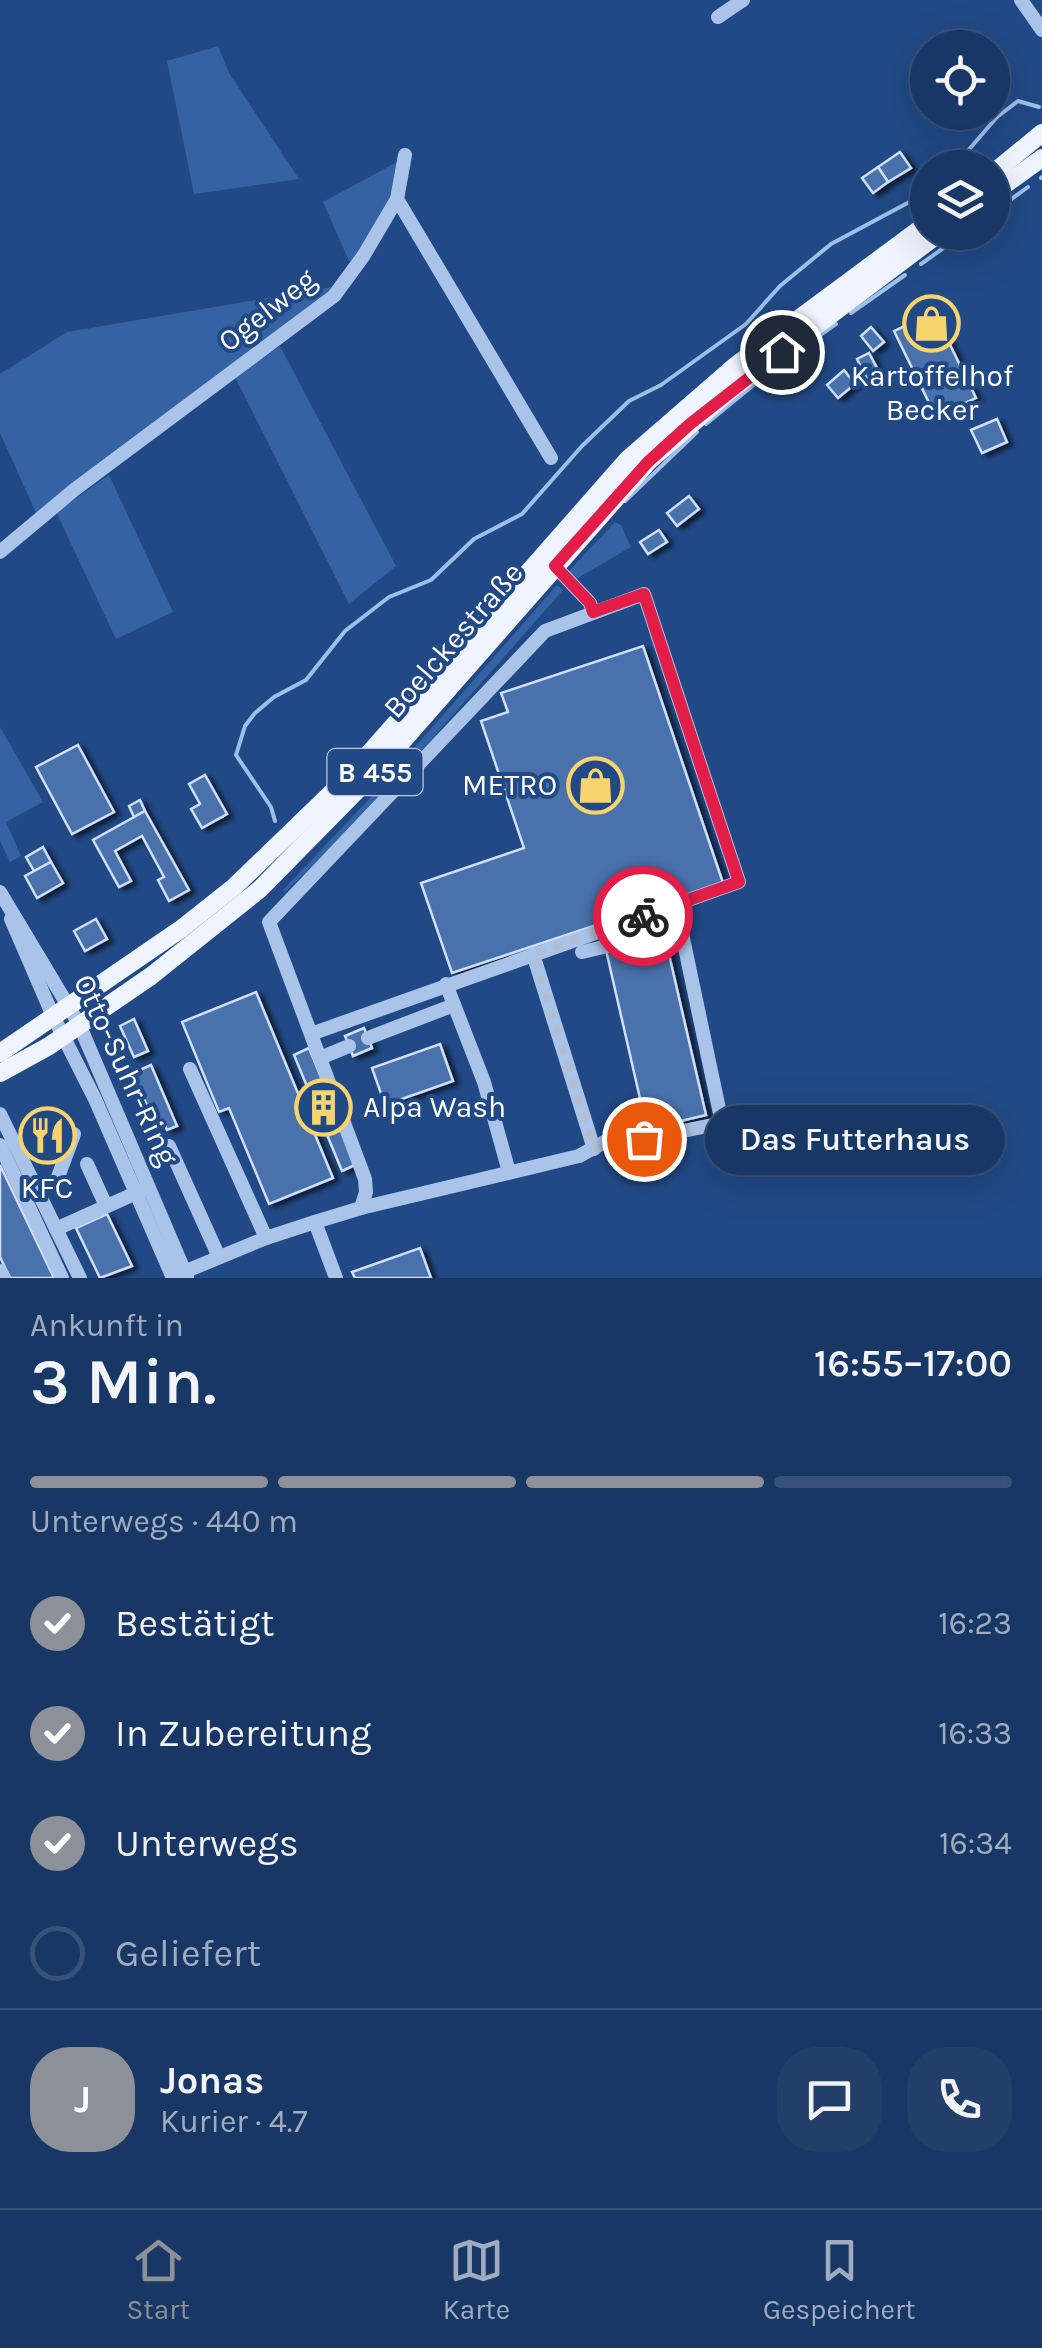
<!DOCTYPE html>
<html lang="de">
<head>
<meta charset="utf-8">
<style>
	body { margin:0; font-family:Karla,sans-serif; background:#223f6a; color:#f1f3f6; height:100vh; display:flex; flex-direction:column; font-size:38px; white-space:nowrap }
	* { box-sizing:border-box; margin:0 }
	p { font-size:32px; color:#9facbf }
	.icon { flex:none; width:55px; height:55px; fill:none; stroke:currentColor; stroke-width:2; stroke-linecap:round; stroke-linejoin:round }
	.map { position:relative; height:1278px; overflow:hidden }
	.panel { display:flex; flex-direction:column; background:#193764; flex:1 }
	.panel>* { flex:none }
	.buttons { position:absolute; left:910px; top:30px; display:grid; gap:20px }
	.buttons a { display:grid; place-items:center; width:100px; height:100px; border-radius:50%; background:#193764; box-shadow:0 10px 40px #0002,0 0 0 2px #375178; font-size:50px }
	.pin { position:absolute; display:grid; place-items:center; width:85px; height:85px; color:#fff; margin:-42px; border:5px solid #fff; border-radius:50%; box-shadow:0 2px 10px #0007 }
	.courier { position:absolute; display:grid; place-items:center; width:100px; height:100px; margin:-50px; border:8px solid #e11d48; border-radius:50%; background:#fff; color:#222; box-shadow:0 2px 12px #0007 }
	.bubble { position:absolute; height:70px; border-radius:35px; background:#193764; box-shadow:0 10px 40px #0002,0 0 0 2px #375178; font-size:32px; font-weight:600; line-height:70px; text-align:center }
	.summary em { font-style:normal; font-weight:600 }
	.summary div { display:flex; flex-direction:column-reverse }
	.summary { display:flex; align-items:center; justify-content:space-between; height:170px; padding:0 30px }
	h1 { font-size:65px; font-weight:600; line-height:75px }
	.bar { display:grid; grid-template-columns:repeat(4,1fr); gap:15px 10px; align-content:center; height:120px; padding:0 30px }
	.bar i { height:12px; border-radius:8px; background:#375178 }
	.bar .selected { background:#8c9099 }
	.bar p { grid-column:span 4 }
	.line { display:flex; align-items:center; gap:25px; padding:0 30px; border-top:2px solid #375178 }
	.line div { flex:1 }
	.round { display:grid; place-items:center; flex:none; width:105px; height:105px; border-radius:40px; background:#223f6a }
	ol { padding:0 30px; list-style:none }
	li { display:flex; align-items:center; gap:30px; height:110px }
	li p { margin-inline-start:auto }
	li .icon { padding:10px; border-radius:50%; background:#8c9099; color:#fff; stroke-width:4 }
	li:last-child { color:#9facbf }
	li i { width:55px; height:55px; border:5px solid #375178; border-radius:50% }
	.tabs { display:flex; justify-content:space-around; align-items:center; height:140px; border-top:2px solid #375178; background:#193764; font-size:28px; color:#9facbf }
	.tabs a { display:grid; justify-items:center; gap:5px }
	.tabs .selected { color:#8c9099 }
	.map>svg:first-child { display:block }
	.green { fill:#3562a2 }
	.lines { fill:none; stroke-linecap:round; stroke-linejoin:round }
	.stream { stroke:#9ebfea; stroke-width:4 }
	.building { fill:#4a72ad; stroke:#cfdff7; stroke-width:2.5; filter:url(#shadow) }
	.minor { stroke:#aac4e9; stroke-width:14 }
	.major { stroke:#eef3fe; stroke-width:18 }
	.done { stroke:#b1bfd4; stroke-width:10; stroke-dasharray:0 18 }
	.route { stroke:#e11d48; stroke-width:12 }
	.labels { text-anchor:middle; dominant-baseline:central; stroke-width:8; stroke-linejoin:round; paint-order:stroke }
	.shield { fill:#214985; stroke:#bcc8da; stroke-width:2.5 }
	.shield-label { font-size:28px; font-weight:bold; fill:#fff }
	.street-label { font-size:30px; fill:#fff; stroke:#214985 }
	.poi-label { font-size:30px; fill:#fff; stroke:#214985 }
</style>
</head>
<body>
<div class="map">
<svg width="1042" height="1278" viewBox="0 0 1042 1278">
	<defs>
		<filter id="shadow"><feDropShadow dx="5.5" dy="3" stdDeviation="2.5" flood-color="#0009"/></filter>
	</defs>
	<rect width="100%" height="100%" fill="#214985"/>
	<g class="green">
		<polygon points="218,46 229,73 299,179 194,194 167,61"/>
		<polygon points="399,161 388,203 354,260 349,261 323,202"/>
		<polygon points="338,286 37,515 0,433 0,374 67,332"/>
		<polygon points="280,346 396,566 349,604 235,377"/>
		<polygon points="109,475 173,612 116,639 56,512"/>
		<polygon points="615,522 621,525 631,547 576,579 569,571"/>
		<polygon points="557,585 563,590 363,817 285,892 283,890 373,795"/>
		<polygon points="0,727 43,802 6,822 21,856 10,862 0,841"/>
	</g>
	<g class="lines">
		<g class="stream">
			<polyline points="953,168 997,117 1018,101 1039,107"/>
			<polyline points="1041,178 1042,177"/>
			<polyline points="992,213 1028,187"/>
			<polyline points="921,264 966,232"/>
			<polyline points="851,313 905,275"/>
			<polyline points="706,424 768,373 836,324"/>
			<polyline points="625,501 697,432"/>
			<polyline points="275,821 271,807 236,755 245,726 255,713 274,697 306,680 345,631 389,597 431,580 474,539 522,514 582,446 629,401 661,385 746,324 780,286 831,244 915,199 928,189"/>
		</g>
	</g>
	<g class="building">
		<polygon points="900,152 911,168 888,182 878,167"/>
		<polygon points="878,167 888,182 873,193 862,178"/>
		<polygon points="934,312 976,398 936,417 894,331"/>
		<polygon points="871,327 884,342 873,351 861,336"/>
		<polygon points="869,353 877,368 871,371 875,380 869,383 857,359"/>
		<polygon points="844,370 855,384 838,398 827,385"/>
		<polygon points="997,419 1007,442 982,453 971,430"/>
		<polygon points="689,496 699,509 677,526 667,513"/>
		<polygon points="659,530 667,542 648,554 640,542"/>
		<polygon points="643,646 723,883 452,973 421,883 524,848 481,721 508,712 501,693"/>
		<polygon points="78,745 114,812 72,834 36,767"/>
		<polygon points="205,775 227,814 202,828 191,809 200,804 189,784"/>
		<polygon points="140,800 145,811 134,817 129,806"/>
		<polygon points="145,811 189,890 169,901 158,880 164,877 142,836 115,851 131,881 119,887 93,840"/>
		<polygon points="43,847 51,862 34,871 26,857"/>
		<polygon points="51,862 63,883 37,898 25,876"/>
		<polygon points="96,919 107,939 85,951 74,931"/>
		<polygon points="665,937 706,1115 647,1129 606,950"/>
		<polygon points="256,992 333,1178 269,1204 229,1108 219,1112 182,1022"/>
		<polygon points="134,1019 148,1051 134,1057 120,1026"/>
		<polygon points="364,1028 372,1048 353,1056 345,1036"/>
		<polygon points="440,1044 453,1081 385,1105 372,1068"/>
		<polygon points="309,1048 357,1164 342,1171 294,1055"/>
		<polygon points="151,1065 177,1126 167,1130 163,1121 155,1124 133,1073"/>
		<circle cx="47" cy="1135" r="19"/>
		<polygon points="0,1165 54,1278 10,1278 0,1257"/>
		<polygon points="107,1214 132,1266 100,1278 76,1228"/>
		<polygon points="420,1248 431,1278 355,1278 352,1272"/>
	</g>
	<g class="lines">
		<g class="minor">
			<polyline points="1021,0 1042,30"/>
			<polyline points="718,17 743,0"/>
			<polyline points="397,199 405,155"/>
			<polyline points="0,552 74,490 334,296 364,255 397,199 551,458"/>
			<polyline points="555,566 590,603 593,612"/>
			<polyline points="0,892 79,1024 187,1277"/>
			<polyline points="11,919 53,1016 95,1099 173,1278"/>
			<polyline points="533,954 594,1149"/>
			<polyline points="446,984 484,1082 509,1172"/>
			<polyline points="311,1034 739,882 644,594 545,631 269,922 365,1179 366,1192 361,1208"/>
			<polyline points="368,1038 454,1005"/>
			<polyline points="320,1058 349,1046"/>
			<polyline points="190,1069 266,1238"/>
			<polyline points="0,1114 80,1278"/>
			<polyline points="0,1145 62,1278"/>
			<polyline points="169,1146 219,1257"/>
			<polyline points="87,1164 106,1206"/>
			<polyline points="58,1177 74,1134"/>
			<polyline points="315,1222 336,1278"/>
			<polyline points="56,1229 145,1189"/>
			<polyline points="0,1271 4,1278"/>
			<polyline points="172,1277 266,1238 315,1222 361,1208 579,1156 619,1134 644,1139 722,1123 681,929 582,952"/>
		</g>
		<g class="major">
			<polyline points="992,174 1042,133"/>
			<polyline points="992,194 1042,158"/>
			<polyline points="0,1053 181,929 234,887 351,774 628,459 735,366 928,223"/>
			<polyline points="0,1073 49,1046 151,976 260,889 378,769 648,462 732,389 941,232"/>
		</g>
	</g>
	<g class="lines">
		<polyline class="done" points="643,916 533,954 594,1149 619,1134 644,1139"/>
		<polyline class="route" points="643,916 739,882 644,594 593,612 590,603 555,566 648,462 690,424 782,352"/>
	</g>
	<defs>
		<symbol id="shop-ring" viewBox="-11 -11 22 22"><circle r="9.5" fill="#214985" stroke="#f6d36c" stroke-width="1.5"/><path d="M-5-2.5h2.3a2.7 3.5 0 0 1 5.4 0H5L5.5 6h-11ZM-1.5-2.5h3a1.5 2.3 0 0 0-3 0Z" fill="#f6d36c"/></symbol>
		<symbol id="building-ring" viewBox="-11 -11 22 22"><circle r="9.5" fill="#214985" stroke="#f6d36c" stroke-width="1.5"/><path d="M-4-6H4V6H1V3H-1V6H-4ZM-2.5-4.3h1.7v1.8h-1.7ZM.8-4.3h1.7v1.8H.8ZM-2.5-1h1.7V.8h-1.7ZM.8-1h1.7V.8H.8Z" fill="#f6d36c"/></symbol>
		<symbol id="restaurant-ring" viewBox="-11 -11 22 22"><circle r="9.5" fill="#214985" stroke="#f6d36c" stroke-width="1.5"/><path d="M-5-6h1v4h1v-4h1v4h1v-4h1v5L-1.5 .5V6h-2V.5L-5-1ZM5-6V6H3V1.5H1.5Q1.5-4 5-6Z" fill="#f6d36c"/></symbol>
	</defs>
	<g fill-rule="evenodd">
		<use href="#shop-ring" x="900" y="292" width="63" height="63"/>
		<use href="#shop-ring" x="564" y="754" width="63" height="63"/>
		<use href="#building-ring" x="292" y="1076" width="63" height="63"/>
		<use href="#restaurant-ring" x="16" y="1104" width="63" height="63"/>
	</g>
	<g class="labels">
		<rect class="shield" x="327.5" y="749" width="95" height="46" rx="8"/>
		<g class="shield-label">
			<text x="375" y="772">B 455</text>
		</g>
		<g class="street-label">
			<text transform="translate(267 310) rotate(-38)">Ogelweg</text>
			<text transform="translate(453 640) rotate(-49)">Boelckestraße</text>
			<text transform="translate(126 1070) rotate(65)">Otto-Suhr-Ring</text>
		</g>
		<g class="poi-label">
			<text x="932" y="376">Kartoffelhof<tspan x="932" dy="34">Becker</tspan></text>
			<text x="557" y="785" text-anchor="end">METRO</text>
			<text x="363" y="1107" text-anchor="start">Alpa Wash</text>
			<text x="47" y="1188">KFC</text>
		</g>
	</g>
</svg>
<div class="buttons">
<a><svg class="icon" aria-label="locate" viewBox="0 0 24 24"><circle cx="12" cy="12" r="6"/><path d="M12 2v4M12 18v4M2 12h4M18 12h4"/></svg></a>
<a><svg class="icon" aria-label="layers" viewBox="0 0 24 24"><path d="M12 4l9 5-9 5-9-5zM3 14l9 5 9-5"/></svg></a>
</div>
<div class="pin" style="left:644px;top:1139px;background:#ea580c"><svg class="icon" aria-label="bag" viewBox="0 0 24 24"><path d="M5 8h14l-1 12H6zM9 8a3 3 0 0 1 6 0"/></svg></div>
<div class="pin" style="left:782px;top:352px;background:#1f2937"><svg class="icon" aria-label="home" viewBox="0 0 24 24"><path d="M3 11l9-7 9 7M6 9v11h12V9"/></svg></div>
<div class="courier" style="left:643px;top:916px"><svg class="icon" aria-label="bike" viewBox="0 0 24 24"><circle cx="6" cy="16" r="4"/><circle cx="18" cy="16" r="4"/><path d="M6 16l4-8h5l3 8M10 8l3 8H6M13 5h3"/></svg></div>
<div class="bubble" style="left:705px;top:1105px;width:300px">Das Futterhaus</div>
</div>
<section class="panel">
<div class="summary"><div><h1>3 Min.</h1><p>Ankunft in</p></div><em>16:55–17:00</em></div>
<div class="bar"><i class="selected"></i><i class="selected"></i><i class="selected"></i><i></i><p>Unterwegs · 440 m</p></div>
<ol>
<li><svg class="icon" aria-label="check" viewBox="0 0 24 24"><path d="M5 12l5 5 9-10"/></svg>Bestätigt<p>16:23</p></li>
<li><svg class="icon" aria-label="check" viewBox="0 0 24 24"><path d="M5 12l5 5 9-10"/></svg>In Zubereitung<p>16:33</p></li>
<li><svg class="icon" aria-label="check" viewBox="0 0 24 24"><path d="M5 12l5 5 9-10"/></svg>Unterwegs<p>16:34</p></li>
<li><i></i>Geliefert</li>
</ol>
<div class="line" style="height:180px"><b class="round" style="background:#8c9099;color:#fff">J</b><div><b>Jonas</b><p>Kurier · 4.7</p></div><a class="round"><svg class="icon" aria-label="chat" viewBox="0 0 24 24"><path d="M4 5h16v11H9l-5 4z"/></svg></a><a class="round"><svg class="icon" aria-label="phone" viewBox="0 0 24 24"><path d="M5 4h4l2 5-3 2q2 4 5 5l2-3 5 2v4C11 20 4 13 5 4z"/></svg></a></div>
</section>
<nav class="tabs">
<a class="selected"><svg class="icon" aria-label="home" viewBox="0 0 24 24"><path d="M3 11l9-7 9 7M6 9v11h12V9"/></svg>Start</a>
<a><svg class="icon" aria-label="map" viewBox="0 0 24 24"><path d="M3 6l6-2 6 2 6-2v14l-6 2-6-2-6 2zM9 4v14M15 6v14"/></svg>Karte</a>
<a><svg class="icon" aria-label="saved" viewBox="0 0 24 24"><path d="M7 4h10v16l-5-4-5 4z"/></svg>Gespeichert</a>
</nav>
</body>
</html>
